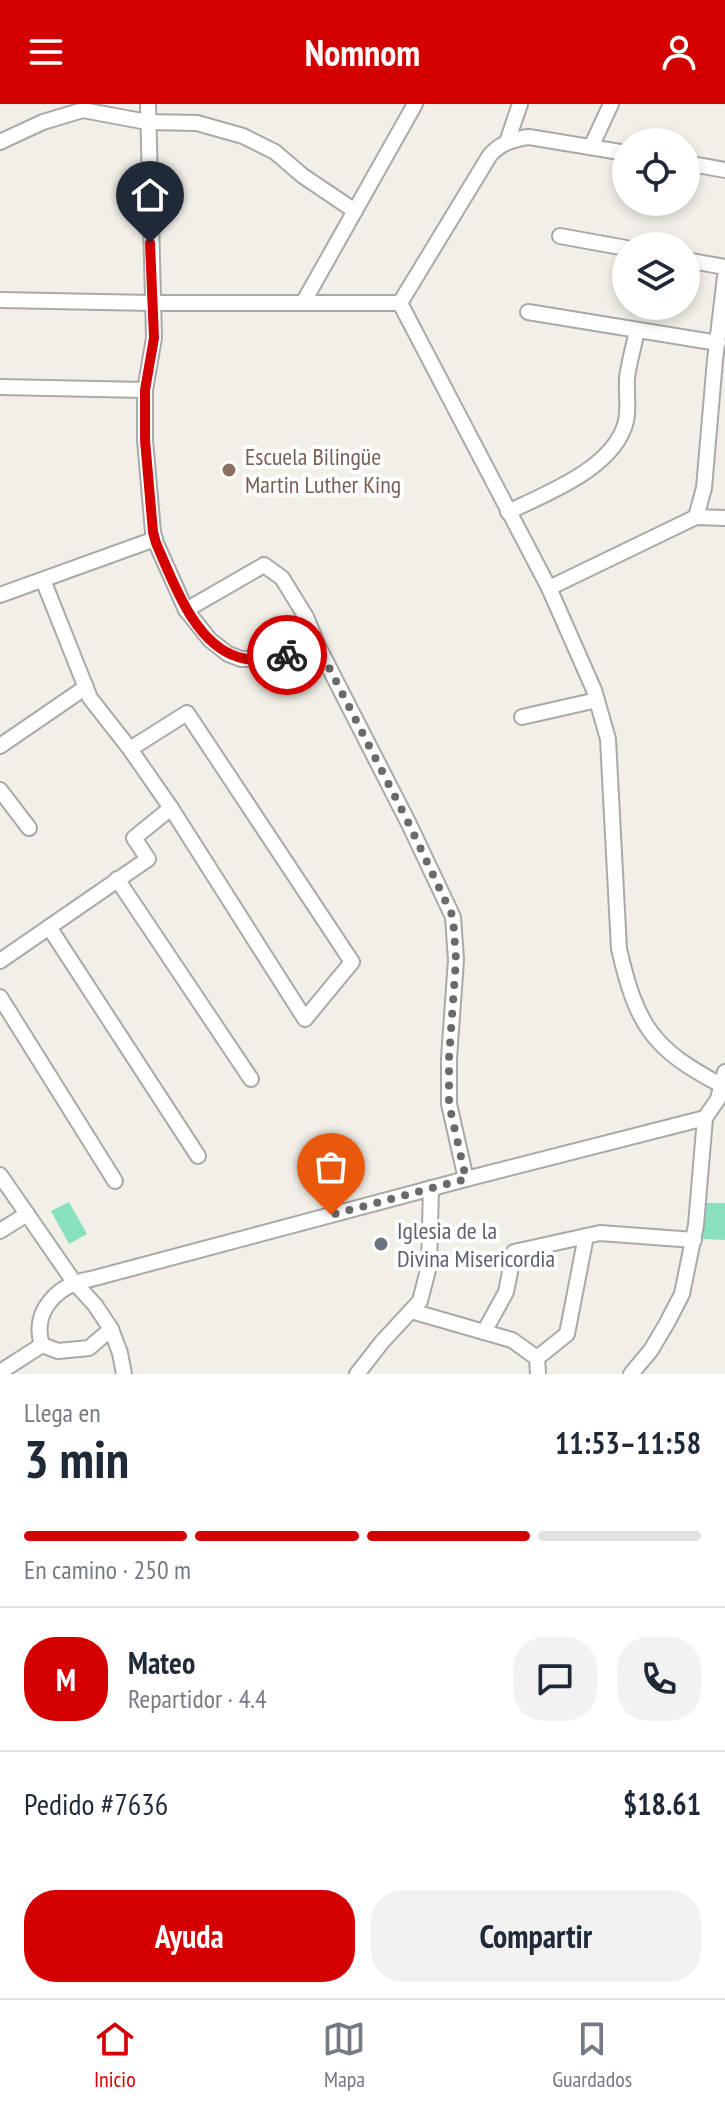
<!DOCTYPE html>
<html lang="es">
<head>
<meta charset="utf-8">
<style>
	body { margin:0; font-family:"PT Sans Narrow",sans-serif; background:#f2f2f3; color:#1f2937; height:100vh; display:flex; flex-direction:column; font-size:30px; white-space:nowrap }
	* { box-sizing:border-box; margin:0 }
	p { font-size:26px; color:#747a83 }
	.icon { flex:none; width:44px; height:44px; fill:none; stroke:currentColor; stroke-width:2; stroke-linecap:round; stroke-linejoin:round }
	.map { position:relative; height:1270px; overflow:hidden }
	.side { display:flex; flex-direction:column; background:#fff; flex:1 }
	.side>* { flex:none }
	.buttons { position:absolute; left:612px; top:24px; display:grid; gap:16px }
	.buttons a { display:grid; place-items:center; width:88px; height:88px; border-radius:50%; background:#fff; box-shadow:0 4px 12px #0003; font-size:40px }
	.pin { position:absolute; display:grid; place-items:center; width:68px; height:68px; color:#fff; margin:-82px -34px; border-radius:50% 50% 50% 0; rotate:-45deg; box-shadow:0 0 8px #0007 }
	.pin .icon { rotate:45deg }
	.courier { position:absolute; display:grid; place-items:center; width:80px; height:80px; margin:-40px; border:6px solid #d40000; border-radius:50%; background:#fff; color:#222; box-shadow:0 2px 10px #0007 }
	.overview em { font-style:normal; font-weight:700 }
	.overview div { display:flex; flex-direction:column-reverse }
	.overview { display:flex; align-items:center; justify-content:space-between; height:136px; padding:0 24px }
	h1 { font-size:52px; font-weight:700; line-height:60px }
	.bar { display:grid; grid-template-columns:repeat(4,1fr); gap:12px 8px; align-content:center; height:96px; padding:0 24px }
	.bar i { height:10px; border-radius:6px; background:#e0e1e3 }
	.bar .current { background:#d40000 }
	.bar p { grid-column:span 4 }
	.line { display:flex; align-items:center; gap:20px; padding:0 24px; border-top:2px solid #e0e1e3 }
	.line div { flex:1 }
	.round { display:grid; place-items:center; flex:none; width:84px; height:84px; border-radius:32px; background:#f2f2f3 }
	.button { display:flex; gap:16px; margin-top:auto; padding:16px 24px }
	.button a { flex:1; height:92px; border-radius:32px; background:#d40000; color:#fff; font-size:32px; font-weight:700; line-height:92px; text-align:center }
	.button a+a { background:#f2f2f3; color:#1f2937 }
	header { display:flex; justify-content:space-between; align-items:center; height:104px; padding:0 24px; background:#d40000; color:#fff; font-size:36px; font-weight:700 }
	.tabs { display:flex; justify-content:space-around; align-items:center; height:112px; border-top:2px solid #e0e1e3; background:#fff; font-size:22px; color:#747a83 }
	.tabs a { display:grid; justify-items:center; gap:4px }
	.tabs .current { color:#d40000 }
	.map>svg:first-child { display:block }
	.pitch { fill:#88e0be }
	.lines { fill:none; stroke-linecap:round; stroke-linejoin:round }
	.minor-casing { stroke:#a9a9a9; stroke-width:18 }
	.minor { stroke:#fff; stroke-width:14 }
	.done { stroke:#6b6a68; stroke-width:8; stroke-dasharray:0 14.4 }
	.route { stroke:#d40000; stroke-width:10 }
	.education-dot { fill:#8d6e63; stroke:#fff; stroke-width:3 }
	.worship-dot { fill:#6b7280; stroke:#fff; stroke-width:3 }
	.labels { text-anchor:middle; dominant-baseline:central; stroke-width:8; stroke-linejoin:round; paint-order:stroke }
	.education-label { font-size:24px; fill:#785e54; stroke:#fff; text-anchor:start }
	.worship-label { font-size:24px; fill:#5b616d; stroke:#fff; text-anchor:start }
</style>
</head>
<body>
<header><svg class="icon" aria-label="menu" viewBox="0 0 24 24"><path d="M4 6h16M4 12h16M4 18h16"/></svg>Nomnom<svg class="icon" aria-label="person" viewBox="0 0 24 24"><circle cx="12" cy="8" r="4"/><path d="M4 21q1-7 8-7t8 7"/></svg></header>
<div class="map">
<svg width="725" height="1270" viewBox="0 0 725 1270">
	<rect width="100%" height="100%" fill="#f2efe9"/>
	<g class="pitch">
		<polygon points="69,1098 87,1130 69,1140 51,1107"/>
		<polygon points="704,1099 725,1099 725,1136 702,1135"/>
	</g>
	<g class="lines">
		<defs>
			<g id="minor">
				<polyline points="148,0 154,234 145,286 145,336 153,428 156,439 186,506 210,536 228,550 241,555 270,555 318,542 409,720 453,813 456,856 449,954 449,1000 466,1075"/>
				<polyline points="0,38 43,18 83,6 147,18 197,19 243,32 275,48 303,72 355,107"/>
				<polyline points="507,38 520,0"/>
				<polyline points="591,43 611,0"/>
				<polyline points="686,59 725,66"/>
				<polyline points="560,132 626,144"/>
				<polyline points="686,156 725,163"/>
				<polyline points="0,196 152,199 400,199"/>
				<polyline points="303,199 415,0"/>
				<path d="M 400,199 L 549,484 L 594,586 L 608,635 L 619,845 C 637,922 652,945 723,982"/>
				<path d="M 400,199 L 490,51 C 501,39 513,35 529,33 L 626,49"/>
				<polyline points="528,208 718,239"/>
				<polyline points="0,283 145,286"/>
				<path d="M 508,408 C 547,389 615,364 626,317 C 629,303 626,288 627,274 C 629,258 634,242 637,226"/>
				<polyline points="696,413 704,384 715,256 725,173"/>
				<polyline points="43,476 90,594 130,645 171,704 305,915 352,858 187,609 130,645"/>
				<polyline points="549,484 696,413 725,414"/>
				<polyline points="0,491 155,435"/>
				<polyline points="186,506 264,461 282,474 306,513 318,542"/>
				<polyline points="522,613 597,596"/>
				<polyline points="0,642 86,583"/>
				<polyline points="0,686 29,724"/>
				<polyline points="117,775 251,975"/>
				<polyline points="49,823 198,1052"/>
				<polyline points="0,857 148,755 134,734 171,704"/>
				<polyline points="0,893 115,1077"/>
				<polyline points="0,1071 74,1178 95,1201 111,1225 120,1249 124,1270"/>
				<polyline points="0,1127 27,1110"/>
				<polyline points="411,1207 512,1236 537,1254 538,1270"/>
				<path d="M 111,1225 L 89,1244 L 58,1247 L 42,1241 C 31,1206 59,1180 91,1175 L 466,1075 L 705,1014"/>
				<polyline points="484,1228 506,1188 514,1148 600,1129 694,1136"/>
				<polyline points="537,1254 567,1230 586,1132"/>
				<polyline points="0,1268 42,1241"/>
				<polyline points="357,1270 382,1238 420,1197 429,1162 431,1084"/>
				<polyline points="631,1270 651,1246 667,1219 682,1190 696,1121 705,1014 718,995 725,968"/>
			</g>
		</defs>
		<use href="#minor" class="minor-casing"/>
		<use href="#minor" class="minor"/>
	</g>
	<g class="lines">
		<polyline class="done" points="287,551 318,542 409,720 453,813 456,856 449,954 449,1000 466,1075 331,1111"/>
		<path class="route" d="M 150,139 L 154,234 L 145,286 L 145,336 L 153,428 L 156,439 C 173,477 194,540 238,553 C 253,558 272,555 287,551"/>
	</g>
	<circle class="education-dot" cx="229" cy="366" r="8"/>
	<circle class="worship-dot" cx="381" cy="1140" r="8"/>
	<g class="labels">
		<g class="education-label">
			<text x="245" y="352">Escuela Bilingüe<tspan x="245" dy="28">Martin Luther King</tspan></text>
		</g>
		<g class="worship-label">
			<text x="397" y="1126">Iglesia de la<tspan x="397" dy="28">Divina Misericordia</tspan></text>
		</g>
	</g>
</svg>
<div class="buttons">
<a><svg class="icon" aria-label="locate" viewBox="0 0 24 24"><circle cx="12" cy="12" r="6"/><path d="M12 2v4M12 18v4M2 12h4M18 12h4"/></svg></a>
<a><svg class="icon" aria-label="layers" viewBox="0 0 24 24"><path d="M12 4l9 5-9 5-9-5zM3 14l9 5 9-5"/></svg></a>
</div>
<div class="pin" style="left:331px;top:1111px;background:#ea580c"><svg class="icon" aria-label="bag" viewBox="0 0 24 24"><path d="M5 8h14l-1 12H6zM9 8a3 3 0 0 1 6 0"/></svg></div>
<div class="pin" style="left:150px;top:139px;background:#1f2937"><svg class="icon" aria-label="home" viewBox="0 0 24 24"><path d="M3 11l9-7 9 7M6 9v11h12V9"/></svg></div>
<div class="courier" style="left:287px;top:551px"><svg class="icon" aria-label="bike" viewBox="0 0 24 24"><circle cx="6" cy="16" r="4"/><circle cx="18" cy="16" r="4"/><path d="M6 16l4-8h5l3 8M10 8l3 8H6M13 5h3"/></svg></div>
</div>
<section class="side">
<div class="overview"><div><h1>3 min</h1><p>Llega en</p></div><em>11:53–11:58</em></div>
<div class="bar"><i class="current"></i><i class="current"></i><i class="current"></i><i></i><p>En camino · 250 m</p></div>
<div class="line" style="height:144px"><b class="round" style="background:#d40000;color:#fff">M</b><div><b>Mateo</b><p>Repartidor · 4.4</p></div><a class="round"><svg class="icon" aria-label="chat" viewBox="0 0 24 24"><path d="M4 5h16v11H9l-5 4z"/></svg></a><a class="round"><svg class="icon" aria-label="phone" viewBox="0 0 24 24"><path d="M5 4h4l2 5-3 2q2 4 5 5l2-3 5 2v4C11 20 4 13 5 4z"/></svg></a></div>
<div class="line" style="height:104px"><div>Pedido #7636</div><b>$18.61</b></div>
<div class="button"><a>Ayuda</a><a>Compartir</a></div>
</section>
<nav class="tabs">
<a class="current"><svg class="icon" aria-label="home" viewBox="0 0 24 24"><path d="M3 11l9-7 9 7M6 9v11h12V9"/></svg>Inicio</a>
<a><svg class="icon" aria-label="map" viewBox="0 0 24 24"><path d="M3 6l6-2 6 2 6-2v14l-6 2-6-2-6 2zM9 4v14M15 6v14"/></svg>Mapa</a>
<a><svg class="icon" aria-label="saved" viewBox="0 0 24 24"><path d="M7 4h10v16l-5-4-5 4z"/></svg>Guardados</a>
</nav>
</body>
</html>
